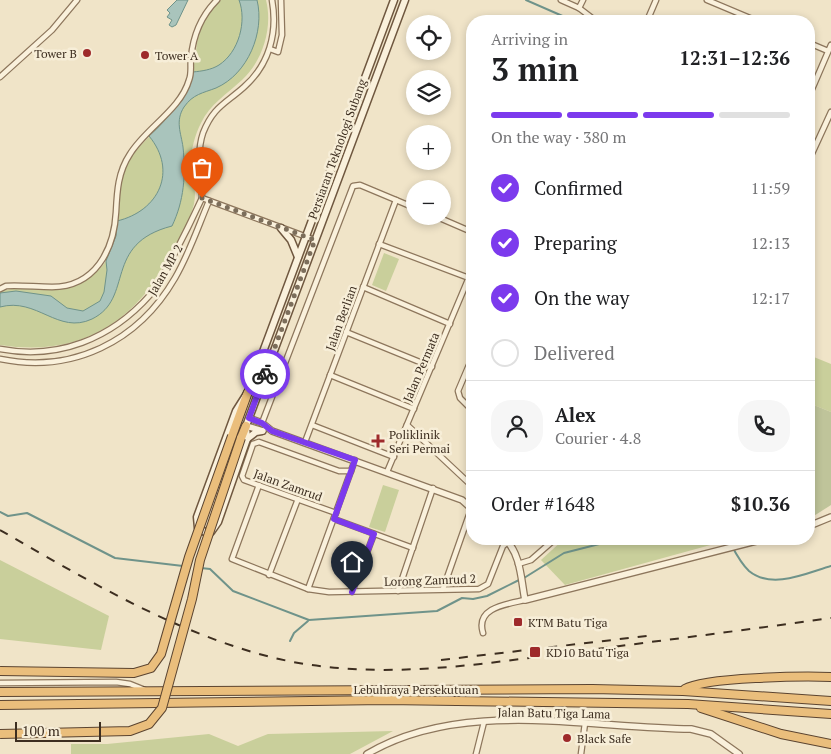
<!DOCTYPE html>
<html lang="en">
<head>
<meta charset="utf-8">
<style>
	body { margin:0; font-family:"PT Serif",serif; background:#f6f6f6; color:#202124; height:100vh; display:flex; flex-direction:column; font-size:19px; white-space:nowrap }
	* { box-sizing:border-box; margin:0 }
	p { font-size:16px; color:#757577 }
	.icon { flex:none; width:28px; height:28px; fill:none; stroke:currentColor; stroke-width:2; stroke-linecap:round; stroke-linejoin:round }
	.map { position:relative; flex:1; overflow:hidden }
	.sheet { position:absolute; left:466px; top:15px; width:349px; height:530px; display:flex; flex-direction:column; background:#fff; border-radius:20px; box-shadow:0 2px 8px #0003 }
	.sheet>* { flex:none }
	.fabs { position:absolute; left:406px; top:15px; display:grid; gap:10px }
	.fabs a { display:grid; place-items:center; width:45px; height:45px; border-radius:50%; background:#fff; box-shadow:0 2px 8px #0003; font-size:25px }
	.scale { position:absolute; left:15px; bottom:12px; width:86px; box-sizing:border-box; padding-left:5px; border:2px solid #3d2e20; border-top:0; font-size:14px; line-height:18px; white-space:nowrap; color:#3d2e20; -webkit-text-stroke:4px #f7eed8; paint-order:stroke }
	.pin { position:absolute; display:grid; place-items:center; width:42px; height:42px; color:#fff; margin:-51px -21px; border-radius:50% 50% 50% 0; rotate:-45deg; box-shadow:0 0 5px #0007 }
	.pin .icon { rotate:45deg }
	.courier { position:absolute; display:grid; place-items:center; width:50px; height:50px; margin:-25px; border:4px solid #7c3aed; border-radius:50%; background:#fff; color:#222; box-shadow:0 1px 6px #0007 }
	.headline em { font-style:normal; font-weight:800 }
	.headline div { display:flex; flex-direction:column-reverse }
	.headline { display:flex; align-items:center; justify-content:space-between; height:85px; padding:0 25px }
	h1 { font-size:32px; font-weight:800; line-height:38px }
	.bar { display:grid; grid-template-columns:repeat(4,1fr); gap:8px 5px; align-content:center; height:60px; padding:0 25px }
	.bar i { height:6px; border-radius:4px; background:#e0e0e0 }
	.bar .active { background:#7c3aed }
	.bar p { grid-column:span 4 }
	.line { display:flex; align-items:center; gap:12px; padding:0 25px; border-top:1px solid #e0e0e0 }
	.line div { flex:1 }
	.round { display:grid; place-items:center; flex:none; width:52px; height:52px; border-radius:20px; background:#f6f6f6 }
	ol { padding:0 25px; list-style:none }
	li { display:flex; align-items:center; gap:15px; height:55px }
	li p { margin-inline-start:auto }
	li .icon { padding:5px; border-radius:50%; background:#7c3aed; color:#fff; stroke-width:4 }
	li:last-child { color:#757577 }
	li i { width:28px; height:28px; border:2px solid #e0e0e0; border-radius:50% }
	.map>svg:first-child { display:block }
	.green { fill:#c9cf9b }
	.cemetery { fill:#bfc49a }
	.water { fill:#a9c4bc; stroke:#6f938a }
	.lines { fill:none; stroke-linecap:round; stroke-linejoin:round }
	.stream { stroke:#6f938a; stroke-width:2 }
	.minor-casing { stroke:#8d765c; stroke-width:7 }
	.tertiary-casing { stroke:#8d765c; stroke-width:8 }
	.secondary-casing { stroke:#6f573f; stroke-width:9 }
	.trunk-casing { stroke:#5b4430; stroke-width:10 }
	.minor { stroke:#faf1dc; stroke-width:4.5 }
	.tertiary { stroke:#faf1dc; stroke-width:5.5 }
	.secondary { stroke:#faf1dc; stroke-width:6 }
	.trunk { stroke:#eabe7c; stroke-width:8 }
	.rail { stroke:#3d2e20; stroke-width:2; stroke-dasharray:9 9; stroke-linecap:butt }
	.trunk-bridge-casing { stroke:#5b4430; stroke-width:10; stroke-linecap:butt }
	.trunk-bridge { stroke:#eabe7c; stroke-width:8 }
	.done { stroke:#7c6e5b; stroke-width:5; stroke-dasharray:0 9 }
	.route { stroke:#7c3aed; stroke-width:6 }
	.poi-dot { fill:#9e2a2b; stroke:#f7eed8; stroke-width:2 }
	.labels { text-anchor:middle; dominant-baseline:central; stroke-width:5; stroke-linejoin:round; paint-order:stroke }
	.poi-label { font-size:12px; fill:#3d2e20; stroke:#f7eed8; text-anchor:start }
	.street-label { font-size:12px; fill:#3d2e20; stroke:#f7eed8 }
</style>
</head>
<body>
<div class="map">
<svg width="831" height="754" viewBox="0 0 831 754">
	<rect width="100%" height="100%" fill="#f0e4c8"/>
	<g class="green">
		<path d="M 220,0 L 266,0 C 273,27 263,61 242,80 C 227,94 210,104 201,123 C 195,135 191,149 191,163 C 192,178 197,189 194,204 C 189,224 179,241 169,259 C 131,326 77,357 0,345 L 0,292 C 31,281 57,297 88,278 C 132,251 108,197 129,161 C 142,139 166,126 178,103 C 183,94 189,82 192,72 C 197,58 195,42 201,28 C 205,17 213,8 220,0 Z"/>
		<polygon points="384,253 399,259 386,291 372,285"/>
		<polygon points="809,355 831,364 831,412 809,403"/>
		<polygon points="383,485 399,490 385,532 369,527"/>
		<polygon points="564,539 724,539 725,541 565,585 541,560"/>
		<polygon points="0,560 109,616 101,650 0,639"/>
		<polygon points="393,731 350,754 71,754 71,744 107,744 209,734 238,746 268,734"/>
	</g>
	<polygon class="cemetery" points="809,403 831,412 831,505 809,519"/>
	<g class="water">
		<polygon points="177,0 188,0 176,25 172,27 169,25 172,20 167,17 170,13 167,10"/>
		<path d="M 239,0 L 257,0 C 265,32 248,74 216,88 C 203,93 193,94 184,107 C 175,121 181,133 183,147 C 186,175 184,201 172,226 C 102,244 135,298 92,319 C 58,335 37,297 0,307 L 0,293 L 16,291 L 51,296 L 67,308 L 83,311 L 100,301 L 104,292 L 107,270 L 106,261 L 116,236 L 117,221 C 159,211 178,171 149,136 C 171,117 181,98 193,72 C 202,71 211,70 219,65 C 239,52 247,21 239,0 Z"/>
	</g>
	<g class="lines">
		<g class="stream">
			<polyline points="526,0 574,21"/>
			<polyline points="0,512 8,516 27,513 115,558 183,566"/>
			<path d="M 728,539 C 734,550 740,563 749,571 C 772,590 807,573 831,566"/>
			<polyline points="201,568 210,569 233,591 309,620 437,611 462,598 473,599 487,596 519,580"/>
			<polyline points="524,578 564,553 619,539"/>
			<polyline points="290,641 294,633 308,621"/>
		</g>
		<defs>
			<g id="minor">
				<path d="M 272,0 C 278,33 269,65 244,87 C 225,104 213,107 203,133 C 196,154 201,176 202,198 L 315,240"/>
				<polyline points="561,0 579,8 596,21"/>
				<polyline points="707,0 757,21"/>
				<polyline points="579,8 583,0"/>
				<polyline points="647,21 656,0"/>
				<polyline points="809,43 828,51"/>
				<polyline points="270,49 278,52 282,35 281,0"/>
				<polyline points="0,77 52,30 77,0"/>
				<polyline points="809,96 831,45"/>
				<polyline points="809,160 831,112"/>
				<polyline points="435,216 472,232"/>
				<polyline points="379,244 469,278"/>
				<polyline points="363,287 450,324"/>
				<path d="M 0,289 L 6,286 C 21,285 36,287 52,287 C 95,287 114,250 116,212 C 117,191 118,172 130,154 C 145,129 181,109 189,80 C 192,73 190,65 191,58 C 193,36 201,16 217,0"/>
				<polyline points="346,332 432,367"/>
				<path d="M 0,349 C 58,360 111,339 150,295 C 156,289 160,280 164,273 C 178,248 190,224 202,198"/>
				<polyline points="472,358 458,391 460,398 472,410"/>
				<path d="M 0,359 C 72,374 138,342 175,278 C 189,254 198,227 209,201"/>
				<polyline points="330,375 414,409"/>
				<polyline points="262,423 353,186 360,185 415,208"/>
				<polyline points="312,425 394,457"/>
				<polyline points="407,425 472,486"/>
				<polyline points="305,442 396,200"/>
				<polyline points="387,472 472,270"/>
				<polyline points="259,485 232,559 308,589 329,592 479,589 488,584 503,546 508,542"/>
				<polyline points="336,513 244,480 242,476 253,444 259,442 339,471 351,471"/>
				<polyline points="334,519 413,548"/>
				<polyline points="529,539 531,539"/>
				<polyline points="518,564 531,560 555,539"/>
				<polyline points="269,575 298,499"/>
				<polyline points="308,589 355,460"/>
				<polyline points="443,589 469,515 472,511"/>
				<polyline points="398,591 433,488"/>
				<polyline points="352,592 374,534"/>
				<path d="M 483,633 C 475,607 508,604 525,600"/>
				<polyline points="0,683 116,682 130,684 145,690"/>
				<polyline points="476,754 484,722"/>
				<polyline points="581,754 585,723"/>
			</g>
			<g id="tertiary">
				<polyline points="249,418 262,423 272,431 462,500 472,509"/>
				<polyline points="246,426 263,431"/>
				<polyline points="809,526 831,517"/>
				<path d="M 505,539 C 521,554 521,580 525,600 L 764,539"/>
				<path d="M 367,754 C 461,698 587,728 691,729 L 711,734 L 739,754"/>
			</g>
			<g id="secondary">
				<polyline points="394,0 248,392 236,411 197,517 198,528 205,532 211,532 218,522 247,439 246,426 405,0"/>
				<polyline points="281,228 291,240 298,257"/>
				<polyline points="247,439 256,432 262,431"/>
			</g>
			<g id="trunk">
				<polyline points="232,436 248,392"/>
				<polyline points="241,438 246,426"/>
				<path d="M 685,689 C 704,677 805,676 831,677"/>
				<polyline points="0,692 592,689 683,691 831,701"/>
				<polyline points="0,705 386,700 688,704 831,714"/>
				<polyline points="701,708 781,734 831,744"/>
			</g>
		</defs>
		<use href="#minor" class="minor-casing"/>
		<use href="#tertiary" class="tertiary-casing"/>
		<use href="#secondary" class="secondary-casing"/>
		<use href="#trunk" class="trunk-casing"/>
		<use href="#minor" class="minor"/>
		<use href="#tertiary" class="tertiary"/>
		<use href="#secondary" class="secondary"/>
		<use href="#trunk" class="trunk"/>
		<g class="rail">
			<path d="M 0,530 C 87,580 180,636 279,659 C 375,681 476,665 573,652 C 659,641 745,630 831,618"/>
			<polyline points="441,660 655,635"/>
		</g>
		<defs>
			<g id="trunk-bridge">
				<polyline points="0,671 134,673 151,668 161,654 189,557 232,436"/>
				<polyline points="0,734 130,731 149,724 162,708 192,599 200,560 241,438"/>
			</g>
		</defs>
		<use href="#trunk-bridge" class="trunk-bridge-casing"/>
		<use href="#trunk-bridge" class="trunk-bridge"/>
	</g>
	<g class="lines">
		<polyline class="done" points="202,198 315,240 265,374"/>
		<polyline class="route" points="265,374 249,418 262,423 272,431 355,460 334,519 374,534 352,592"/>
	</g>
	<g class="poi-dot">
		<circle cx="87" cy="53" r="5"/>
		<circle cx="145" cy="55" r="5"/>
		<path d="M375.5 433.5h5v5h5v5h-5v5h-5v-5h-5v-5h5z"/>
		<rect x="513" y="617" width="10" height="10" rx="2.5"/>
		<rect x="529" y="646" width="12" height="12" rx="2.5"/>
		<circle cx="567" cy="738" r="5"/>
	</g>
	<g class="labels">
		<g class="poi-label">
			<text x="77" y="53" text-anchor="end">Tower B</text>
			<text x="155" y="55">Tower A</text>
			<text x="389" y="434">Poliklinik<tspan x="389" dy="14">Seri Permai</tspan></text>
			<text x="528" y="622">KTM Batu Tiga</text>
			<text x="546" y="652">KD10 Batu Tiga</text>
			<text x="577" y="738">Black Safe</text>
		</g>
		<g class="street-label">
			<text transform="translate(337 149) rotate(-70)">Persiaran Teknologi Subang</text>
			<text transform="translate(165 270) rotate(-60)">Jalan MP 2</text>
			<text transform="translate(341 318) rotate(-70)">Jalan Berlian</text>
			<text transform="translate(421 367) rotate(-67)">Jalan Permata</text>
			<text transform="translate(288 485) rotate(20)">Jalan Zamrud</text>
			<text transform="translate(430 580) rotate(-2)">Lorong Zamrud 2</text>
			<text x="416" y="689">Lebuhraya Persekutuan</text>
			<text transform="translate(554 713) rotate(1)">Jalan Batu Tiga Lama</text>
		</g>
	</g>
</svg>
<div class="fabs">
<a><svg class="icon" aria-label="locate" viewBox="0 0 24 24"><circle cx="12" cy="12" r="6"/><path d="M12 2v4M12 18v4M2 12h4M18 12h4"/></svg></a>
<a><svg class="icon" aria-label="layers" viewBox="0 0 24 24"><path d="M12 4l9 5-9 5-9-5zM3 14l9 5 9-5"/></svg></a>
<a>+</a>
<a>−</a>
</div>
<div class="scale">100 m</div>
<div class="pin" style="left:202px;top:198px;background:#ea580c"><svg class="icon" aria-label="bag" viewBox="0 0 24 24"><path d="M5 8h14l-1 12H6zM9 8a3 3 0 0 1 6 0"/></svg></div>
<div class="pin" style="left:352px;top:592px;background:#1f2937"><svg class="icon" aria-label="home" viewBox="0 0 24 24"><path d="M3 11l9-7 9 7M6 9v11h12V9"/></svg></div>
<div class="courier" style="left:265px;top:374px"><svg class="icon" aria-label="bike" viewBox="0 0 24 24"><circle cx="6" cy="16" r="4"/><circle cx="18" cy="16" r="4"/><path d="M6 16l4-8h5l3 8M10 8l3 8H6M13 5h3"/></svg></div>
<section class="sheet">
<div class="headline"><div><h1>3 min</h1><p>Arriving in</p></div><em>12:31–12:36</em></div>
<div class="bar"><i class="active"></i><i class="active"></i><i class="active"></i><i></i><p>On the way · 380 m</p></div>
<ol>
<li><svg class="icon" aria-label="check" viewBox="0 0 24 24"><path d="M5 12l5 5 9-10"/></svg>Confirmed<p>11:59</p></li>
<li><svg class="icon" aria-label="check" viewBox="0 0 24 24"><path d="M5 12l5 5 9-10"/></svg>Preparing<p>12:13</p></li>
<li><svg class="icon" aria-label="check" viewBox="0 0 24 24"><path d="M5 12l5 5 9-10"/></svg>On the way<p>12:17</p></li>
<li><i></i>Delivered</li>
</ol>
<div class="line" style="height:90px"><a class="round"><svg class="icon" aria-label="person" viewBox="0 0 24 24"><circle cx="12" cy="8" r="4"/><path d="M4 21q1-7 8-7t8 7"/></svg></a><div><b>Alex</b><p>Courier · 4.8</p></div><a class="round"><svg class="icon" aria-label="phone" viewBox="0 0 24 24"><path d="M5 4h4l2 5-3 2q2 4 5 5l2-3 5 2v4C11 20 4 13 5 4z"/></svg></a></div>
<div class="line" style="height:65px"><div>Order #1648</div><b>$10.36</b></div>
</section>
</div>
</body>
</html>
